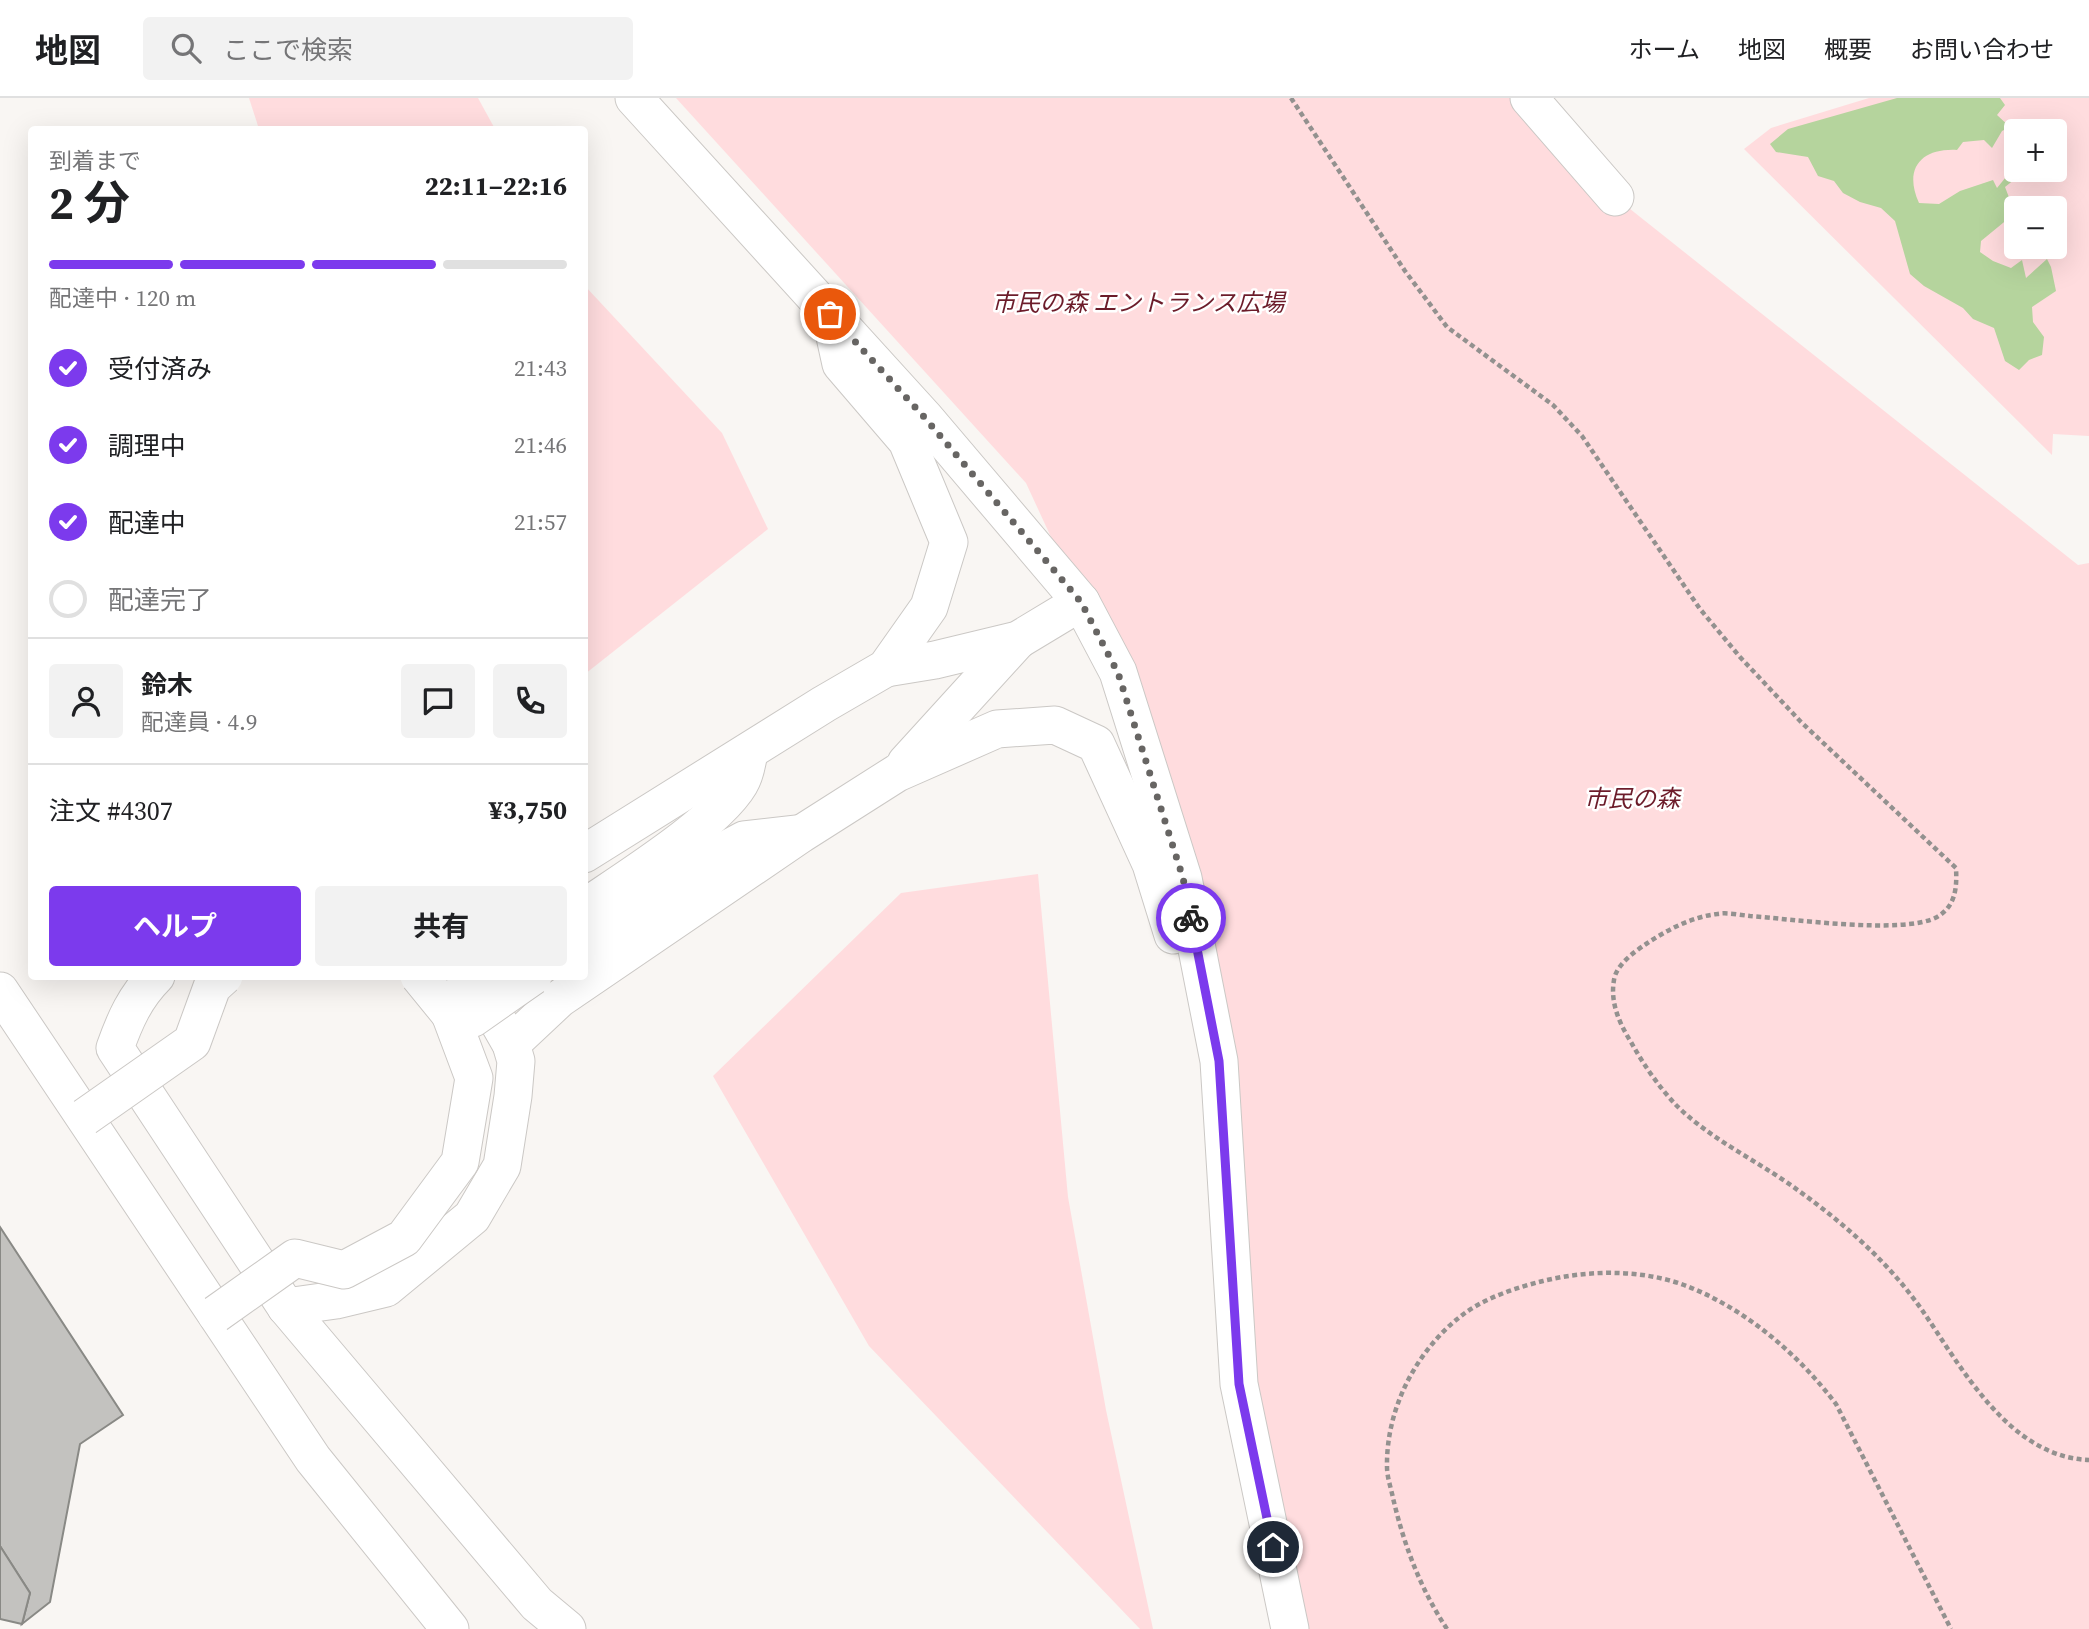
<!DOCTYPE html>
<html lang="ja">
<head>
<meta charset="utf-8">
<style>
	body { margin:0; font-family:"Source Serif 4","Noto Sans JP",serif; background:#f2f2f2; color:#202124; height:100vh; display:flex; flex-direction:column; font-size:26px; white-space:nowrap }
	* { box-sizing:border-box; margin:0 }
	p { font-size:23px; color:#757577 }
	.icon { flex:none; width:38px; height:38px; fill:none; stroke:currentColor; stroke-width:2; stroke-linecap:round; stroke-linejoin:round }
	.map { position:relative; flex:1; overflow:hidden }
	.panel { position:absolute; left:28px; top:28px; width:560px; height:854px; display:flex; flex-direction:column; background:#fff; border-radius:7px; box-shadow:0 7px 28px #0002 }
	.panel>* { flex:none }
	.fabs { position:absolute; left:2004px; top:21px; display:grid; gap:14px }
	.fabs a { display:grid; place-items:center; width:63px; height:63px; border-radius:7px; background:#fff; box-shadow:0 7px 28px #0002; font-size:35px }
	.pin { position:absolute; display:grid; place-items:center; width:60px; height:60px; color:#fff; margin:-30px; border:4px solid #fff; border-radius:50%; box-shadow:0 2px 7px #0007 }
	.courier { position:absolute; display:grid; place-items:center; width:70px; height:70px; margin:-35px; border:5px solid #7c3aed; border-radius:50%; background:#fff; color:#222; box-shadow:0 2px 9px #0007 }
	.headline em { font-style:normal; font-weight:700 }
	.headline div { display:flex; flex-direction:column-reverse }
	.headline { display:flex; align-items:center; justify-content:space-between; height:119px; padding:0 21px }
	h1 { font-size:46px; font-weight:700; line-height:52px }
	.bar { display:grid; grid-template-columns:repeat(4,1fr); gap:10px 7px; align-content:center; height:84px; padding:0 21px }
	.bar i { height:9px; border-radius:5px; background:#e0e0e0 }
	.bar .current { background:#7c3aed }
	.bar p { grid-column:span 4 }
	.line { display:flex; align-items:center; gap:18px; padding:0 21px; border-top:2px solid #e0e0e0 }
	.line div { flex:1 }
	.round { display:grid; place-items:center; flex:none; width:74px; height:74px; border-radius:7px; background:#f2f2f2 }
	ol { padding:0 21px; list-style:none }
	li { display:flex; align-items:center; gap:21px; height:77px }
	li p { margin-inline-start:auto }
	li .icon { padding:7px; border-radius:50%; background:#7c3aed; color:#fff; stroke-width:4 }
	li:last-child { color:#757577 }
	li i { width:38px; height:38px; border:4px solid #e0e0e0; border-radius:50% }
	.cta { display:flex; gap:14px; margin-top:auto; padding:14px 21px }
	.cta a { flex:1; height:80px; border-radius:7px; background:#7c3aed; color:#fff; font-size:28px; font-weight:700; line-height:80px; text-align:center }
	.cta a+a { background:#f2f2f2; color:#202124 }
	header { display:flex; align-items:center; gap:42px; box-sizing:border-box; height:98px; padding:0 35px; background:#fff; border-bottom:2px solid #e0e0e0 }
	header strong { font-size:33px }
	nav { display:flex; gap:38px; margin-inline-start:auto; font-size:24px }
	.search { width:490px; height:63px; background:#f2f2f2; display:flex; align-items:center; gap:18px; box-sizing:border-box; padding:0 24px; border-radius:7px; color:#757577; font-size:26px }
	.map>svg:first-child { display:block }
	.green { fill:#ffdcde; fill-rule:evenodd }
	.water { fill:#b5d49d }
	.building { fill:#c3c2bf; stroke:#898985; stroke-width:2 }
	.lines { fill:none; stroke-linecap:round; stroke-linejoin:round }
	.minor-casing { stroke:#cbc8c5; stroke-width:39 }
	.path { stroke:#93918f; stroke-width:4.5; stroke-dasharray:5 3.5; stroke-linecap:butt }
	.minor { stroke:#fff; stroke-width:37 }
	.minor-bridge-casing { stroke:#cbc8c5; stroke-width:39; stroke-linecap:butt }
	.minor-bridge { stroke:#fff; stroke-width:37 }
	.done { stroke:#676563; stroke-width:7; stroke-dasharray:0 12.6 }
	.route { stroke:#7c3aed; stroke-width:9 }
	.labels { text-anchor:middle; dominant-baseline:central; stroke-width:5; stroke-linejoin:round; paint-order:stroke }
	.park-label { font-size:24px; font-style:italic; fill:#6c1c2a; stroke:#fff }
</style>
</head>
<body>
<header>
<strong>地図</strong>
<div class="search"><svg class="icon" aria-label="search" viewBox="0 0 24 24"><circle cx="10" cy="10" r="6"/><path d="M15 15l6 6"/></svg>ここで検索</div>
<nav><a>ホーム</a><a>地図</a><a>概要</a><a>お問い合わせ</a></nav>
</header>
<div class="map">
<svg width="2089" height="1531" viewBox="0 0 2089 1531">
	<rect width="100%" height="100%" fill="#f9f6f3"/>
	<g class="green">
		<polygon points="249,0 478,0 495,31 259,31"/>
		<polygon points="676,0 1529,0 1615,99 2078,467 2089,465 2089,1531 1290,1531 1239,1286 1219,963 1081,504 1026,385"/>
		<path d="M 1869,0 L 2089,0 L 2089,338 L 2053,336 L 2052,357 L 1744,51 L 1771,30 ZM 2016,33 L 2054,33 L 2054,72 L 2016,72 ZM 2016,110 L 2054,110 L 2054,149 L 2016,149 Z"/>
		<polygon points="585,188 722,335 768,431 585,576"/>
		<polygon points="1038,776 1068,1099 1106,1312 1153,1531 1140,1531 869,1248 713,978 901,795"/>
	</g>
	<path class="water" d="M 1897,0 L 2000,0 L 2005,7 L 1997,17 L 2010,29 L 2002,33 L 1992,50 L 1984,42 L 1963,44 L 1957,52 C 1922,50 1903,70 1919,105 L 1939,106 L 1960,93 L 1993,82 L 1997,90 L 2010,74 L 2015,81 L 2005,89 L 2010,102 L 2009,120 L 1981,143 L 1980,154 L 1993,163 L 2011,170 L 2022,162 L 2026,180 L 2047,161 L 2051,169 L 2056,193 L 2032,209 L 2033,224 L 2044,239 L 2042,257 L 2029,262 L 2019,272 L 2005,263 L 1994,230 L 1973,221 L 1963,210 L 1924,188 L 1910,176 L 1895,123 L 1881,110 L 1860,104 L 1843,95 L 1834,83 L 1818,78 L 1808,59 L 1776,54 L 1770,46 L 1788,31 Z"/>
	<g class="building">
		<polygon points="0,1129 123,1317 80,1346 50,1504 22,1526 30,1495 0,1448"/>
		<polygon points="0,1448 30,1495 22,1526 0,1521"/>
	</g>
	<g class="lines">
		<defs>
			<g id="minor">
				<polyline points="634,0 925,320 1081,504 1118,574 1183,780 1219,963 1239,1286 1290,1531"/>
				<polyline points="1529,0 1615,99"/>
				<polyline points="886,570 935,562 1018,542 1081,504"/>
				<polyline points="906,665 1018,542"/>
				<polyline points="584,756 824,606 886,570 929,509 949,444 907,343 841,266 831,220"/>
				<path d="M 584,810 C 622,784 725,720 742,681 C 746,673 747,663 749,655"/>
				<polyline points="584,843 681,776 744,742 797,736"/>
				<path d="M 156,878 C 135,899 125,922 115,950 L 286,1209 L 537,1506 L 567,1531"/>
				<polyline points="0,893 313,1361 450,1531"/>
				<polyline points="511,946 559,901 801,736 897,675 997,631 1055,627 1096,646 1151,766 1173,837"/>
				<polyline points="286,1209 336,1202 386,1190 472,1119 502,1068 513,998 516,963 511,946 499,925"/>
			</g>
		</defs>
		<use href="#minor" class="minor-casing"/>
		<g class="path">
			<path d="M 1291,0 L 1405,173 L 1447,229 L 1553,307 L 1582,338 L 1700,511 L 1740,559 L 1801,624 L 1956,770 C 1957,789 1956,808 1937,819 C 1904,837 1792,821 1750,818 C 1740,817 1727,814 1717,816 C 1691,819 1667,832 1646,846 C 1634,854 1616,867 1614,882 C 1610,904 1619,925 1631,944 C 1643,966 1659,989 1676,1007 C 1711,1042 1760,1064 1799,1093 C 1846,1127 1889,1165 1922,1212 C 1962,1270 2009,1359 2089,1362"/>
			<path d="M 1447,1531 C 1420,1490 1404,1447 1393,1400 C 1391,1390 1387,1379 1387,1369 C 1386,1311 1416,1253 1461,1218 C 1484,1200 1515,1190 1543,1183 C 1588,1172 1640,1171 1684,1187 C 1745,1210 1798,1256 1836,1306 L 1951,1531"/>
		</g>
		<use href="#minor" class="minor"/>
		<defs>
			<g id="minor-bridge">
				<polyline points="419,878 450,916 457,898 485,878"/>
				<polyline points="450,916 473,920 533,878"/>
				<polyline points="85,1019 192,944 212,889 224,878"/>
				<polyline points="216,1216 295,1160 344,1172 404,1140 460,1064 474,980 450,916"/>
			</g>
		</defs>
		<use href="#minor-bridge" class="minor-bridge-casing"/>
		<use href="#minor-bridge" class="minor-bridge"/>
	</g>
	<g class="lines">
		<polyline class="done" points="830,216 925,320 1081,504 1118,575 1183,780 1191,820"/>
		<polyline class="route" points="1191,820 1219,963 1239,1286 1273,1449"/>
	</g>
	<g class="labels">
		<g class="park-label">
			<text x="1138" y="204">市民の森 エントランス広場</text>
			<text x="1632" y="700">市民の森</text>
		</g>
	</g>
</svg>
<div class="fabs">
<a>+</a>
<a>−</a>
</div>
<div class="pin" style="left:830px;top:216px;background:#ea580c"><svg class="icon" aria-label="bag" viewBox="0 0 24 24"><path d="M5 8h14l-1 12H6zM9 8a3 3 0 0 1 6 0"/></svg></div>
<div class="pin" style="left:1273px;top:1449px;background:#1f2937"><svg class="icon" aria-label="home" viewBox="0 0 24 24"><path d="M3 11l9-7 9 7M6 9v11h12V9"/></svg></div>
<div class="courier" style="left:1191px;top:820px"><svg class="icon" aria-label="bike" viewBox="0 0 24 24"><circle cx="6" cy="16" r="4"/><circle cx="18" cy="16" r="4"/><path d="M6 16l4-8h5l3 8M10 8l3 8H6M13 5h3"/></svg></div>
<section class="panel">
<div class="headline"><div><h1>2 分</h1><p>到着まで</p></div><em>22:11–22:16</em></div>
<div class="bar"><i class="current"></i><i class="current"></i><i class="current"></i><i></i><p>配達中 · 120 m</p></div>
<ol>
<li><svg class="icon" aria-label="check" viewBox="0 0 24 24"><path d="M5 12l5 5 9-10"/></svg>受付済み<p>21:43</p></li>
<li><svg class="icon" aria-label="check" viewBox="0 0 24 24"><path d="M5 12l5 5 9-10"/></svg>調理中<p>21:46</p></li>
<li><svg class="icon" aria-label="check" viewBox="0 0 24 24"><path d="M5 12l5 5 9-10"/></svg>配達中<p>21:57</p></li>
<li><i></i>配達完了</li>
</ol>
<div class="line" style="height:126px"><a class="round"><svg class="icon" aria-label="person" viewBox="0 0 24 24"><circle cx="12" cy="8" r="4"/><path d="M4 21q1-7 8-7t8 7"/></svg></a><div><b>鈴木</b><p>配達員 · 4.9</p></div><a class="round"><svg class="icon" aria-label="chat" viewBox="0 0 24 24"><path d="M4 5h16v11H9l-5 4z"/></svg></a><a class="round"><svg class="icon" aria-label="phone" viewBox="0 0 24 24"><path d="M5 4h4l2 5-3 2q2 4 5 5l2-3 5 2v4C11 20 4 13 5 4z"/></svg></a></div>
<div class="line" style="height:91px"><div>注文 #4307</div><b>¥3,750</b></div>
<div class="cta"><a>ヘルプ</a><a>共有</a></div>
</section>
</div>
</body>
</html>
